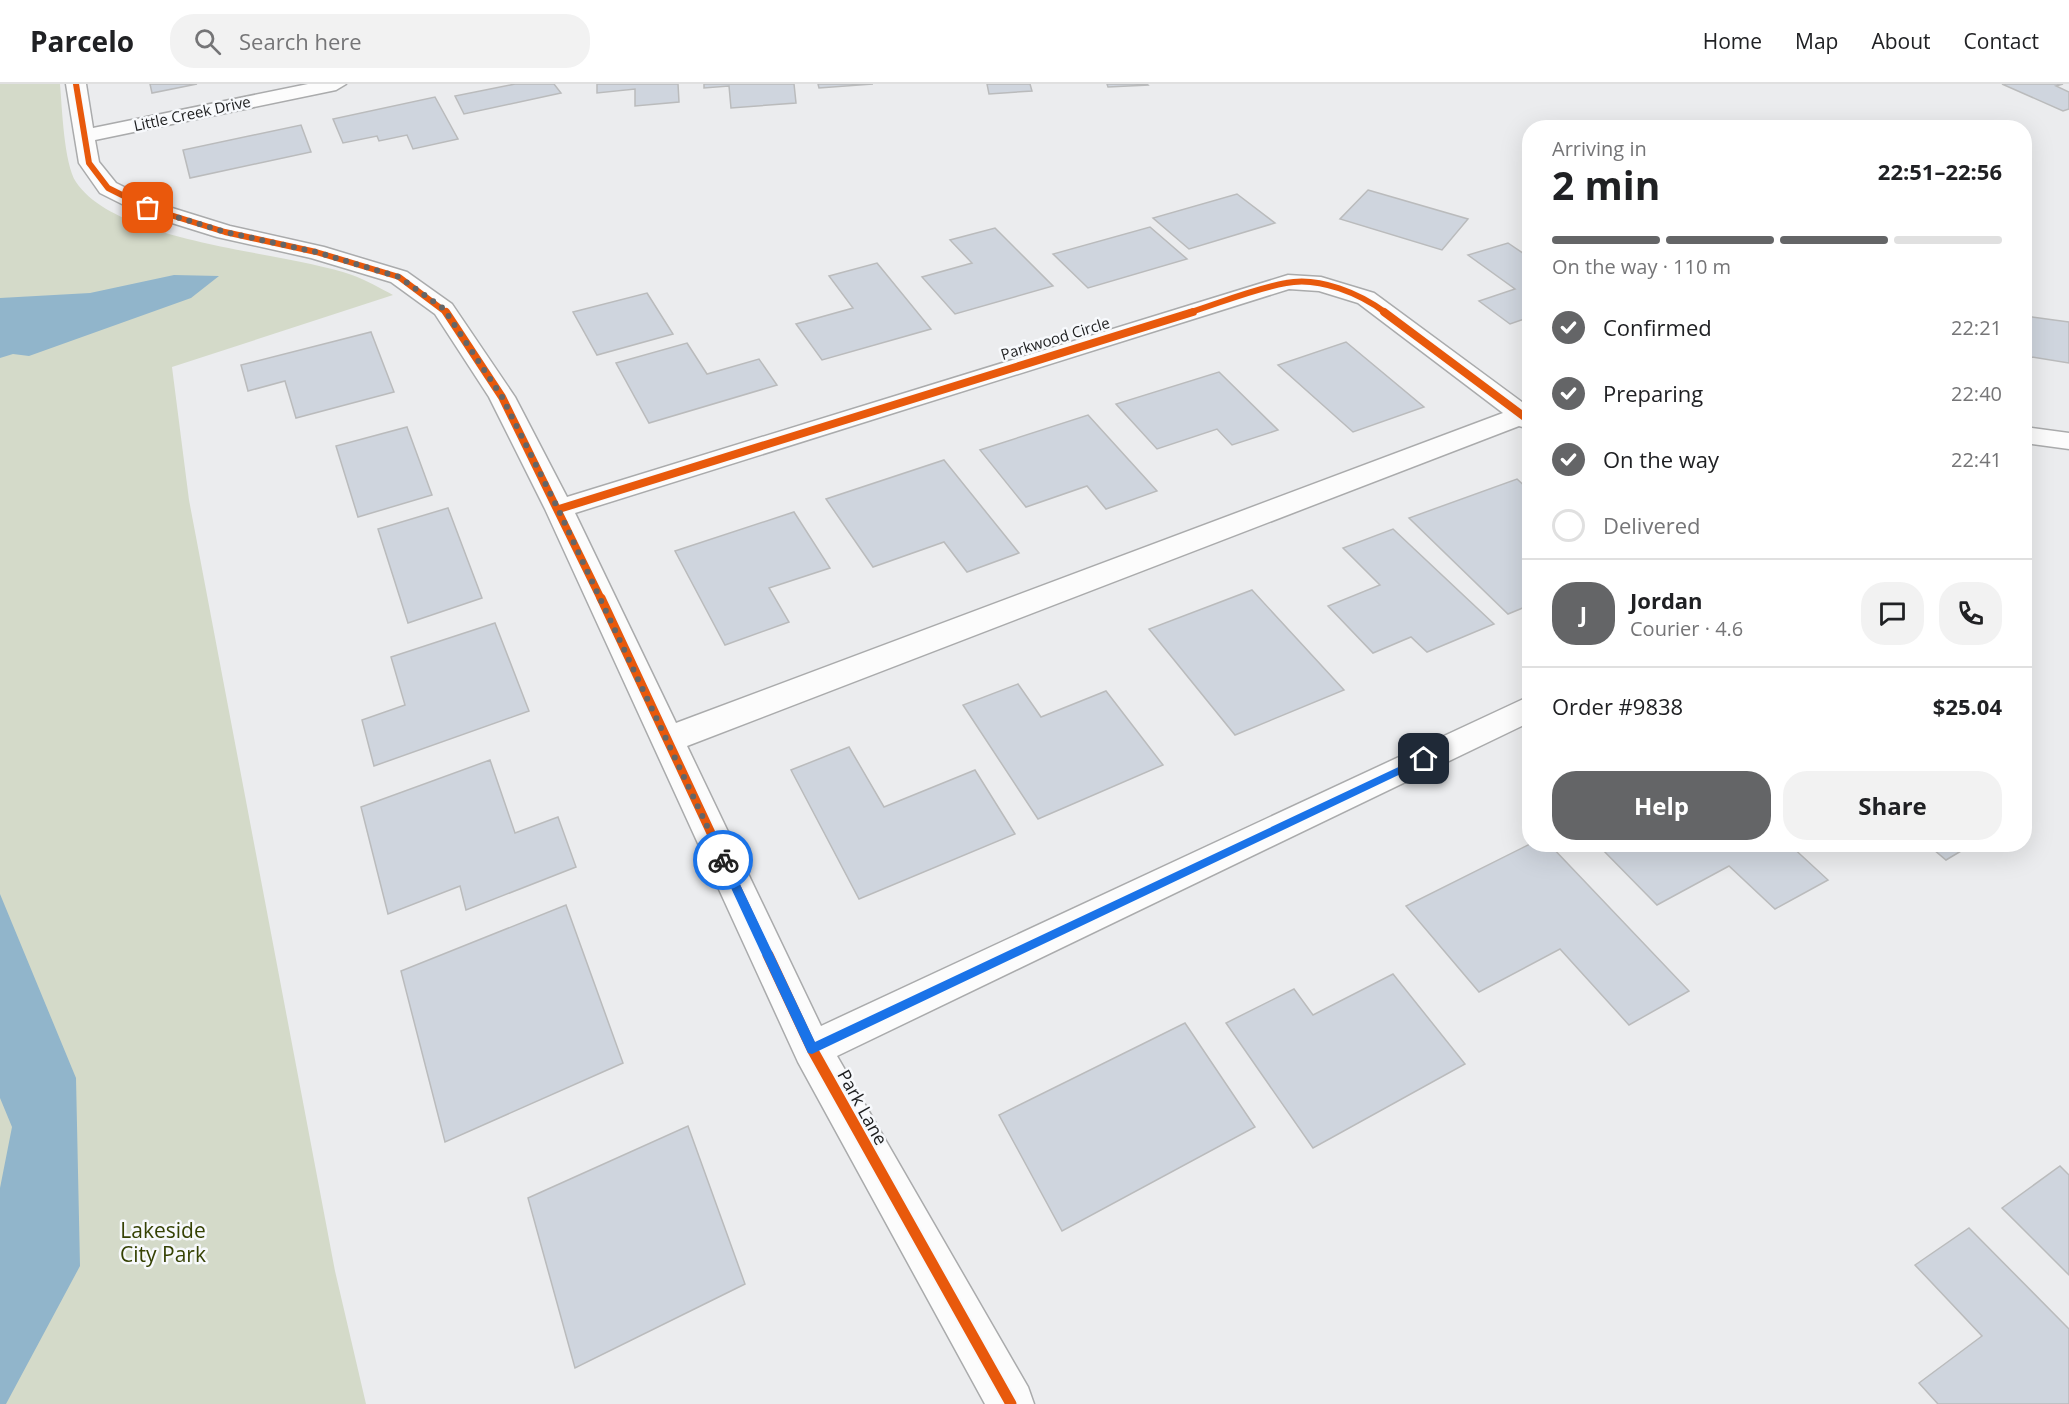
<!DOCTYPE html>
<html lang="en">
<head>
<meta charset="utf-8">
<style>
	body { margin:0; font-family:"Open Sans",sans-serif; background:#f2f2f2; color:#202124; height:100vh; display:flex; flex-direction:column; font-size:22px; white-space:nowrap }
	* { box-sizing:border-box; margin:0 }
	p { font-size:20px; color:#757577 }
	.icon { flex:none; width:33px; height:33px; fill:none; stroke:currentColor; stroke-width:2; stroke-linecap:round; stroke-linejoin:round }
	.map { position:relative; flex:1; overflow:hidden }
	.sheet { position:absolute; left:1522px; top:36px; width:510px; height:732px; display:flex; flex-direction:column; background:#fff; border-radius:24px; box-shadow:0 6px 24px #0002 }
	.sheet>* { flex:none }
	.pin { position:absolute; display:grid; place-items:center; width:51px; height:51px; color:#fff; margin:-26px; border-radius:12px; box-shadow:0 3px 9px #0006 }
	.courier { position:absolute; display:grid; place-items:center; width:60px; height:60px; margin:-30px; border:4px solid #1a73e8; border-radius:50%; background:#fff; color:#222; box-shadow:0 2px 8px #0007 }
	.head em { font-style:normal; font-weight:700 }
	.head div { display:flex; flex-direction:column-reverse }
	.head { display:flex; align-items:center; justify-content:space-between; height:102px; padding:0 30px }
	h1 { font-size:39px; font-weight:700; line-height:45px }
	.bar { display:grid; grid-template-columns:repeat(4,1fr); gap:9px 6px; align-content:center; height:72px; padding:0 30px }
	.bar i { height:8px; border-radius:4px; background:#e0e0e0 }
	.bar .current { background:#646567 }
	.bar p { grid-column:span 4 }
	.line { display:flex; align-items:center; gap:15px; padding:0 30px; border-top:2px solid #e0e0e0 }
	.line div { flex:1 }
	.round { display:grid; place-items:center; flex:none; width:63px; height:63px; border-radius:24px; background:#f2f2f2 }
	ol { padding:0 30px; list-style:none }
	li { display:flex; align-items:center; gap:18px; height:66px }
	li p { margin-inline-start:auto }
	li .icon { padding:6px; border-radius:50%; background:#646567; color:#fff; stroke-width:4 }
	li:last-child { color:#757577 }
	li i { width:33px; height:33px; border:3px solid #e0e0e0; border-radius:50% }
	.button { display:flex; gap:12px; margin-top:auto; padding:12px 30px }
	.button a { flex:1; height:69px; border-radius:24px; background:#646567; color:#fff; font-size:24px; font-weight:700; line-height:69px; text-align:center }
	.button a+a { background:#f2f2f2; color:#202124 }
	header { display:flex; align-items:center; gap:36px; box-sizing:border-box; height:84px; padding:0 30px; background:#fff; border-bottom:2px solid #e0e0e0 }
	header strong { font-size:28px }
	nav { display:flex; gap:33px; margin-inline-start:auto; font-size:21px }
	.search { width:420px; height:54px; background:#f2f2f2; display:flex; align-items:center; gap:15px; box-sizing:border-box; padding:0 21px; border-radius:24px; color:#757577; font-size:22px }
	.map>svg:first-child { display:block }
	.green { fill:#d4dac9 }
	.water { fill:#91b5cb }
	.building { fill:#cfd5de; stroke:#babbbc; stroke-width:1.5 }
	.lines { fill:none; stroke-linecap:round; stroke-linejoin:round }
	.minor-casing { stroke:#aaabac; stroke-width:3 }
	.minor { fill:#fcfcfc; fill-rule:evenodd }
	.cycleway-far3-casing { stroke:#f7f9fc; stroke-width:8 }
	.cycleway-far2-casing { stroke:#f7f9fc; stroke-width:10 }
	.cycleway-far1-casing { stroke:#f7f9fc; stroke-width:13 }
	.cycleway-casing { stroke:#f7f9fc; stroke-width:15 }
	.cycleway-far3 { stroke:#e8590c; stroke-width:6 }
	.cycleway-far2 { stroke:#e8590c; stroke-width:8 }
	.cycleway-far1 { stroke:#e8590c; stroke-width:9 }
	.cycleway { stroke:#e8590c; stroke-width:11 }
	.route { fill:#1a73e8 }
	.done { stroke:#646567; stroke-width:6; stroke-dasharray:0 10.8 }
	.labels { text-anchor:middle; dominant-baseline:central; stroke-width:5; stroke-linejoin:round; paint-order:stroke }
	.far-street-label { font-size:15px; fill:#1c1d1e; stroke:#f7f9fc }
	.street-label { font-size:18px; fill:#1c1d1e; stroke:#f7f9fc }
	.near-park-label { font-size:21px; fill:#364204; stroke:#f7f9fc }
</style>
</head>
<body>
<header>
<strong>Parcelo</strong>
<div class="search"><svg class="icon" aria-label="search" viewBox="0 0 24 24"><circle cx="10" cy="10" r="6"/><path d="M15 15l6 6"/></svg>Search here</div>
<nav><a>Home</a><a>Map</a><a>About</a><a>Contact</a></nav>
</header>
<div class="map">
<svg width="2069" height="1320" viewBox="0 0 2069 1320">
	<rect width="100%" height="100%" fill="#ebecee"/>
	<path class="green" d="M 0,0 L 60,0 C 62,23 64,80 76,98 C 117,160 284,167 352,191 C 366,196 380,204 393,211 L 172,283 L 189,416 L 335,1187 L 366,1320 L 0,1320 Z"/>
	<g class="water">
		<polygon points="174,191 219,192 191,214 29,272 13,270 0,274 0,214 90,209"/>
		<polygon points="0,810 76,994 80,1182 6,1320 0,1320 0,1104 12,1043 0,1014"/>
	</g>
	<g class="building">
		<polygon points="150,0 197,0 152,9"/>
		<polygon points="515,0 554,0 561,9 464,30 455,12"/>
		<polygon points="597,0 678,0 679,18 635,22 635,5 597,9"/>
		<polygon points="704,0 794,0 796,19 731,24 729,2 704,4"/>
		<polygon points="818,0 873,0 819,4"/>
		<polygon points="987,0 1030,0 1032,7 989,10"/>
		<polygon points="1107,0 1147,0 1148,1 1108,3"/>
		<polygon points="2002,0 2063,0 2056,2 2069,8 2069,25 2063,27"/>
		<polygon points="435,13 458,55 413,65 407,51 379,57 377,52 343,59 333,35"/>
		<polygon points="301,41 311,68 190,94 183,66"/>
		<polygon points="1368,106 1468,135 1442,166 1340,135"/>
		<polygon points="1237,110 1275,139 1189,165 1153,134"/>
		<polygon points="1150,143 1187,175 1088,204 1053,170"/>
		<polygon points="995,144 1053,202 955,230 922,193 972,179 950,156"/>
		<polygon points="1508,159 1530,174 1530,233 1510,240 1479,217 1515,205 1468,171"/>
		<polygon points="877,179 931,245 822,276 796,240 853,224 829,192"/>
		<polygon points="647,209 673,250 597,271 573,228"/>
		<polygon points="2025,232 2069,238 2069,279 2025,272"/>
		<polygon points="371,248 394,308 296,334 285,297 248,307 241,281"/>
		<polygon points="1346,258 1424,323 1353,348 1278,281"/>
		<polygon points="687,259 707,290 759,275 777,301 649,339 616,279"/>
		<polygon points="1219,288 1278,346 1232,361 1217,345 1157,365 1116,320"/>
		<polygon points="1088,331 1157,407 1106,425 1087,402 1026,423 980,366"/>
		<polygon points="407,343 432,411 358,433 336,362"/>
		<polygon points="944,376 1019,469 967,488 944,458 873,483 826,415"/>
		<polygon points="1517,395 1530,407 1530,521 1508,530 1409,434"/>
		<polygon points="448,424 482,514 408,539 378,445"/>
		<polygon points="794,428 830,484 769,504 789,538 725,561 675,467"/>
		<polygon points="1393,445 1494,540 1427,568 1411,553 1373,569 1328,522 1380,501 1343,464"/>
		<polygon points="1252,506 1344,606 1235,651 1149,545"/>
		<polygon points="495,539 529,627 374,682 362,636 405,621 391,573"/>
		<polygon points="1018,600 1041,633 1106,607 1163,681 1038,735 963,621"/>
		<polygon points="849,663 884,723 975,686 1015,750 859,815 791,686"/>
		<polygon points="490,676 515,749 558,733 576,783 466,826 460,802 388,830 361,723"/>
		<polygon points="1530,760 1549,760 1689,907 1629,941 1560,865 1479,908 1406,822"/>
		<polygon points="1597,760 1789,760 1828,796 1775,825 1729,782 1657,821"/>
		<polygon points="1927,760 1973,760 1946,776"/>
		<polygon points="566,821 623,979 445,1058 401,887"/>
		<polygon points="1393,890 1465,980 1313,1064 1226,939 1294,905 1313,931"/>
		<polygon points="1185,939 1255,1043 1062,1147 999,1031"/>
		<polygon points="688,1042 745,1200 575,1284 528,1114"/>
		<polygon points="2060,1082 2069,1091 2069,1191 2002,1124"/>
		<polygon points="1969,1144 2069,1245 2069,1320 1938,1320 1919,1299 1982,1252 1915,1181"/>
	</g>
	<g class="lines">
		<defs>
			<g id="minor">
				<path d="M 66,0 L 86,0 L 93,44 L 308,0 L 346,0 L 336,6 L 95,56 L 99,78 L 116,99 L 156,119 L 230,142 L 324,163 L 407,188 L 452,220 L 515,313 L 567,413 L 1288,191 L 1321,193 L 1374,209 L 1530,324 L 1530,345 L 1519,342 L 687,662 L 821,942 L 1530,612 L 1530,638 L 837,972 L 1028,1303 L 1034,1320 L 985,1320 L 798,978 L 545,425 L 489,313 L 435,230 L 391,198 L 311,174 L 217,153 L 140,129 L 100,109 L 79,79 ZM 1289,205 L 1319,207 L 1358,219 L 1503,329 L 676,639 L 575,429 Z"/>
				<polygon points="2025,343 2069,349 2069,365 2025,359"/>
			</g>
		</defs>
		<use href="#minor" class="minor-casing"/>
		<use href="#minor" class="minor"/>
		<defs>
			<g id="cycleway-far3">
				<polyline points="76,0 89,79 108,104 148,124 225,148 316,168 399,193 447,229"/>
				<path d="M 1188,229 C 1220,219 1253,205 1286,199 C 1319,192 1361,210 1386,229"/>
			</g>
			<g id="cycleway-far2">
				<polyline points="446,228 502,313 601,515"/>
				<polyline points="1384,228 1530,337"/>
				<polyline points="559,425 1193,228"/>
			</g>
			<polyline id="cycleway-far1" points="601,514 769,873"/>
			<polyline id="cycleway" points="768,871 812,965 1011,1320"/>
		</defs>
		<use href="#cycleway-far3" class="cycleway-far3-casing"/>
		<use href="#cycleway-far2" class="cycleway-far2-casing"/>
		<use href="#cycleway-far1" class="cycleway-far1-casing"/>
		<use href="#cycleway" class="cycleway-casing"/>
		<use href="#cycleway-far3" class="cycleway-far3"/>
		<use href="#cycleway-far2" class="cycleway-far2"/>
		<use href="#cycleway-far1" class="cycleway-far1"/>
		<use href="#cycleway" class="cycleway"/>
	</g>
	<polygon class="route" points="1424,671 1429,675 1428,677 812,970 808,969 718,776 719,773 727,773 815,958"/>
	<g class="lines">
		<polyline class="done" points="148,124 225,148 316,168 399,193 444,225 502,313 558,425 723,776"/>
	</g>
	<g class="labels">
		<g class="far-street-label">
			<text transform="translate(192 29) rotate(-12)">Little Creek Drive</text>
			<text transform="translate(1055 254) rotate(-17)">Parkwood Circle</text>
		</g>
		<g class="street-label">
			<text transform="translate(863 1023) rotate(61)">Park Lane</text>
		</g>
		<g class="near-park-label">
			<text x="163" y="1146">Lakeside<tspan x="163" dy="24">City Park</tspan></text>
		</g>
	</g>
</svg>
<div class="pin" style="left:148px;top:124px;background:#ea580c"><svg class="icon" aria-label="bag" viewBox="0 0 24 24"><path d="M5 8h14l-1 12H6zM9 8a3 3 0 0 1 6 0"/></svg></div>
<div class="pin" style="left:1424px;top:675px;background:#1f2937"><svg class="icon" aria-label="home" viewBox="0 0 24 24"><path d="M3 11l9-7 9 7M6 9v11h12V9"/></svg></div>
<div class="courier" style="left:723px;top:776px"><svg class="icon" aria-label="bike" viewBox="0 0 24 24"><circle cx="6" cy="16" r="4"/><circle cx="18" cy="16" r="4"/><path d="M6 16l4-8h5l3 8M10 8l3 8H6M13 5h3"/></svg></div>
<section class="sheet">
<div class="head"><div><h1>2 min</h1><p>Arriving in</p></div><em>22:51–22:56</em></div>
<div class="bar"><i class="current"></i><i class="current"></i><i class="current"></i><i></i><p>On the way · 110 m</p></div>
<ol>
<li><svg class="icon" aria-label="check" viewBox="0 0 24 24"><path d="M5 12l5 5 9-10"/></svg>Confirmed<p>22:21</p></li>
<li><svg class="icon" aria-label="check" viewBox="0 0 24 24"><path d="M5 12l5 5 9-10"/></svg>Preparing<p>22:40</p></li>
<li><svg class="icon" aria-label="check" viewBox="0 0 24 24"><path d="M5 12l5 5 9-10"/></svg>On the way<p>22:41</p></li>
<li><i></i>Delivered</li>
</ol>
<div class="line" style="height:108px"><b class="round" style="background:#646567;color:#fff">J</b><div><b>Jordan</b><p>Courier · 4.6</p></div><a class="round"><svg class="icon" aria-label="chat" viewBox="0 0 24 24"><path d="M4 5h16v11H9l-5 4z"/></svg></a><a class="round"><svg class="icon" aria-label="phone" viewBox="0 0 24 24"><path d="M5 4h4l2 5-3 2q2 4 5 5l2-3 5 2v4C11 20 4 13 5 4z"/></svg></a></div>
<div class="line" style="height:78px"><div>Order #9838</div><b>$25.04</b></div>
<div class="button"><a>Help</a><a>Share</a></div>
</section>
</div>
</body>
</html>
